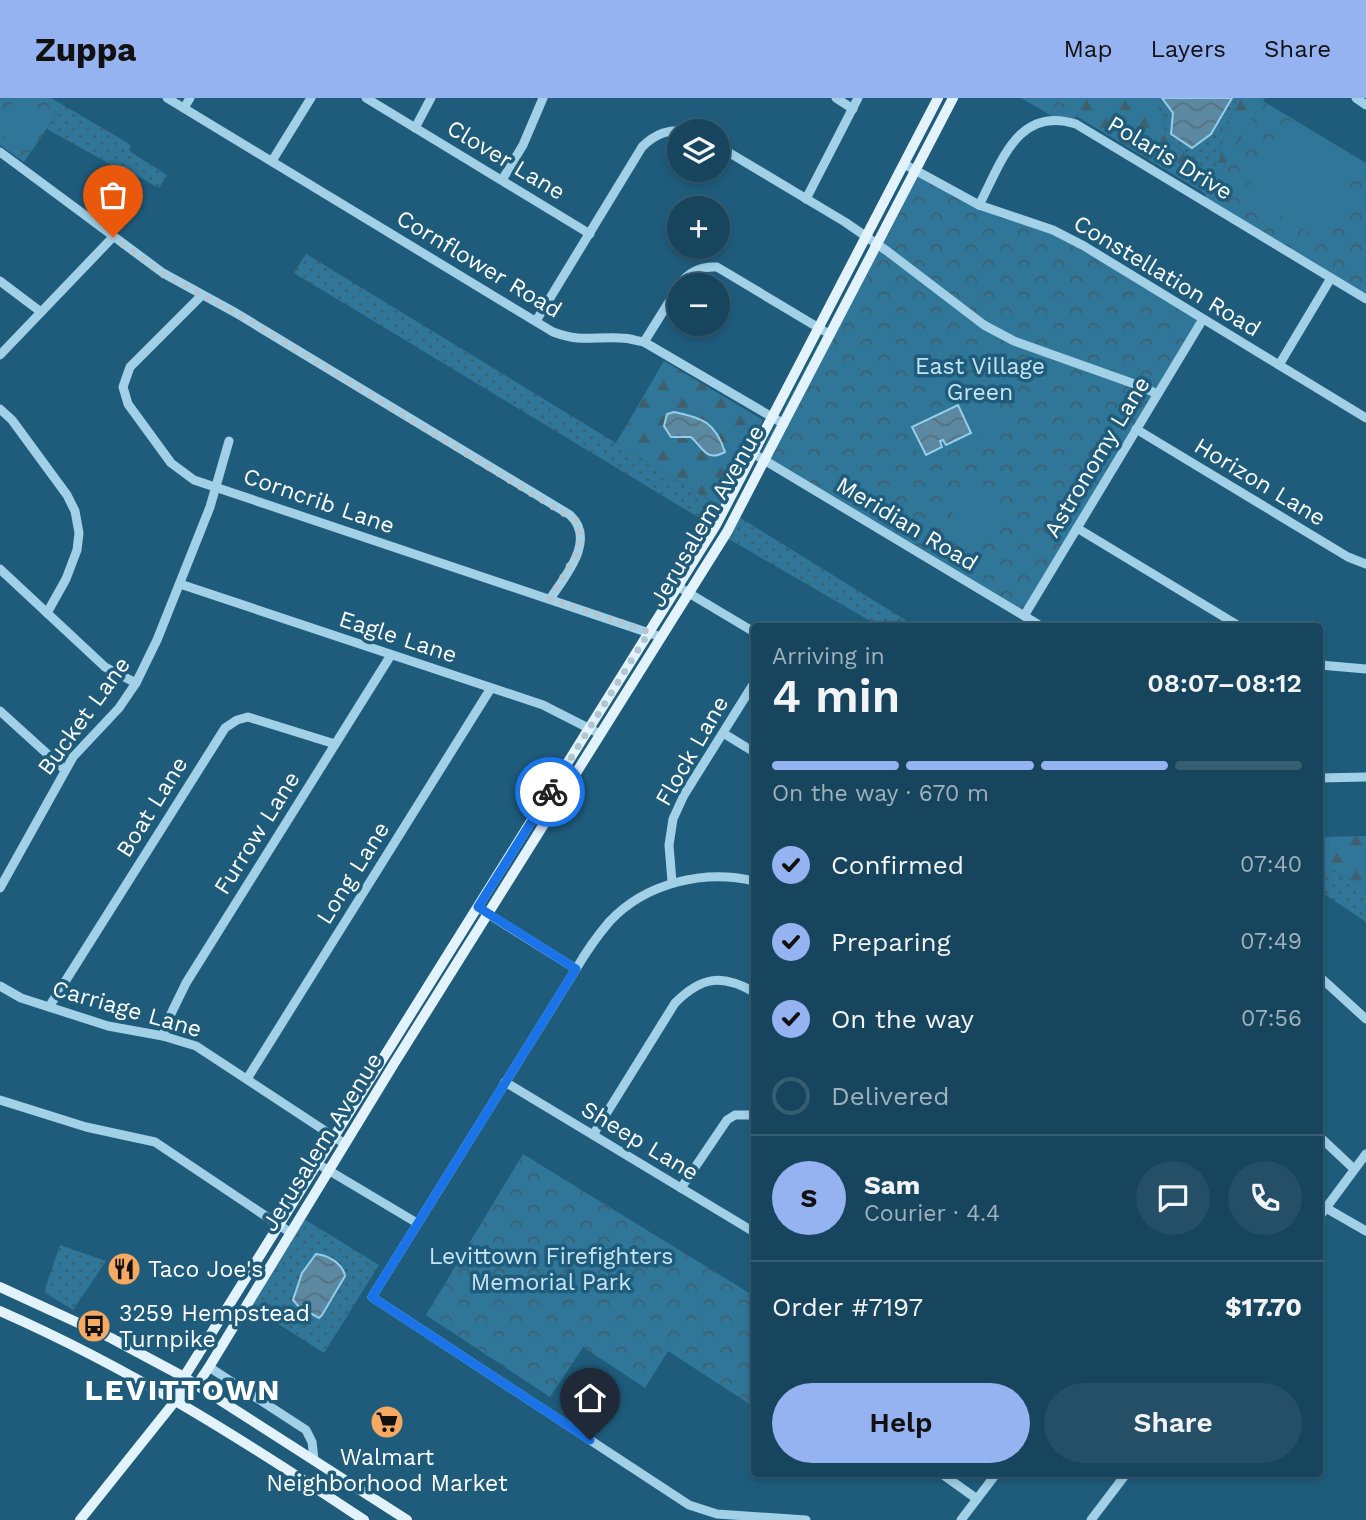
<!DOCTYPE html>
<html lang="en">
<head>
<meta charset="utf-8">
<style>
	body { margin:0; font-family:"Work Sans",sans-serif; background:#244f66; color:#f1f3f6; height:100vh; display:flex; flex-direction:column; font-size:26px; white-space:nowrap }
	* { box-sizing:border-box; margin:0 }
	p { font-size:23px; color:#9eb1bc }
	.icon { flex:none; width:38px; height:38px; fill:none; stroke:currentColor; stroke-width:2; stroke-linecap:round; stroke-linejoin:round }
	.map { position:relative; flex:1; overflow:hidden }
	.sheet { position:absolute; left:751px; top:525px; width:572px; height:854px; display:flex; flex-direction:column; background:#17455d; border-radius:7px; box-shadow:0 4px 10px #0003,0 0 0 2px #365d72 }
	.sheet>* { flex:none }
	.buttons { position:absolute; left:667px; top:21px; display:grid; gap:14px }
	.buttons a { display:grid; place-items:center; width:63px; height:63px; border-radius:50%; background:#17455d; box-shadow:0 4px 10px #0003,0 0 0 2px #365d72; font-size:35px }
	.pin { position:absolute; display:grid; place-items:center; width:60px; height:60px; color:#fff; margin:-72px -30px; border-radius:50% 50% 50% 0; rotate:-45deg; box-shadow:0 0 7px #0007 }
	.pin .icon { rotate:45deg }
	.courier { position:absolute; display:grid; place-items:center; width:70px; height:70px; margin:-35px; border:5px solid #1a73e8; border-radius:50%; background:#fff; color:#222; box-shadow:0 2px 9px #0007 }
	.overview em { font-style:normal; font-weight:600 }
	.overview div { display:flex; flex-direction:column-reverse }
	.overview { display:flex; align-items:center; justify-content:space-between; height:119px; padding:0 21px }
	h1 { font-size:46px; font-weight:600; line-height:52px }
	.bar { display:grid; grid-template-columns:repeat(4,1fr); gap:10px 7px; align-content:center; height:84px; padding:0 21px }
	.bar i { height:9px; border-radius:5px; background:#365d72 }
	.bar .on { background:#95b2f1 }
	.bar p { grid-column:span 4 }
	.line { display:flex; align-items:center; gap:18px; padding:0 21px; border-top:2px solid #365d72 }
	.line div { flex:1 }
	.round { display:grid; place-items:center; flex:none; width:74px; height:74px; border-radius:37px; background:#244f66 }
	ol { padding:0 21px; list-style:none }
	li { display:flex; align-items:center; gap:21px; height:77px }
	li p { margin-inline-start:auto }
	li .icon { padding:7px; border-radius:50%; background:#95b2f1; color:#111; stroke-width:4 }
	li:last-child { color:#9eb1bc }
	li i { width:38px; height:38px; border:4px solid #365d72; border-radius:50% }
	.cta { display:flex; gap:14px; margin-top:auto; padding:14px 21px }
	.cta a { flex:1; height:80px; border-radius:42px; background:#95b2f1; color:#111; font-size:28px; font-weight:600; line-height:80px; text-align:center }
	.cta a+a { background:#244f66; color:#f1f3f6 }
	header { display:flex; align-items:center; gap:42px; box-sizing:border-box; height:98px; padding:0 35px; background:#95b2f1; color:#111 }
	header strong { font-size:33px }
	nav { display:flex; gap:38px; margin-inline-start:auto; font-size:24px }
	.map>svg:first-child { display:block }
	.grass { fill:url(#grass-dots) }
	.forest { fill:url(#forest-firs) }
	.park { fill:url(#park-crowns) }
	.pitch { fill:#2f7698 }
	.water { fill:url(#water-waves); stroke:#95cee8; stroke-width:2 }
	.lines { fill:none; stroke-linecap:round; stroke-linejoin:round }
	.minor { stroke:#a1d0e7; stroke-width:9 }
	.major { stroke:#e3f3fd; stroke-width:10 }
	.done { stroke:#b1c6d1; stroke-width:7; stroke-dasharray:0 12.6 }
	.route { stroke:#1a73e8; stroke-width:9 }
	.labels { text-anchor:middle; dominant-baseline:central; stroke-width:7; stroke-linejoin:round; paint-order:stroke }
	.street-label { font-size:23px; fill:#fff; stroke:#1f5c7c }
	.park-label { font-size:23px; fill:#c5e5f5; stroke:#1f5c7c }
	.poi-label { font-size:23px; fill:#fff; stroke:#1f5c7c; text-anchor:start }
	.district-label { font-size:30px; font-weight:bold; letter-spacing:2px; fill:#fff; stroke:#1f5c7c }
</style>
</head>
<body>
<header>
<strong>Zuppa</strong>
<nav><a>Map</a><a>Layers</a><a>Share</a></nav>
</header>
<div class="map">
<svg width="1366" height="1422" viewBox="0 0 1366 1422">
	<defs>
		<pattern id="grass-dots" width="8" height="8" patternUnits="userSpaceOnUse" patternTransform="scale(1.75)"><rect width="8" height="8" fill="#2f7698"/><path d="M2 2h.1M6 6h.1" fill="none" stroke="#3f5f6e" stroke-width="1.8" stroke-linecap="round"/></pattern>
		<pattern id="forest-firs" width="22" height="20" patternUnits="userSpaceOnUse" patternTransform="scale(1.75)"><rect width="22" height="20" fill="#2f7698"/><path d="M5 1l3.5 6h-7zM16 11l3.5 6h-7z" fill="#3f5f6e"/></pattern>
		<pattern id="park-crowns" width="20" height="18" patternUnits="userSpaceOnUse" patternTransform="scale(1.75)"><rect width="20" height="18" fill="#2f7698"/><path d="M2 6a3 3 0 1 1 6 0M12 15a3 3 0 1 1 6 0" fill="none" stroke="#3f5f6e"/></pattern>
		<pattern id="water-waves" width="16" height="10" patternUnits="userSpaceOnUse" patternTransform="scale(1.75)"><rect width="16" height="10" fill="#5c89a1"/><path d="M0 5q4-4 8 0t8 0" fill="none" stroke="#56717f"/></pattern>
	</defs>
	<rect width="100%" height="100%" fill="#1f5c7c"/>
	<g class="grass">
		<polygon points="1156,0 1237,0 1220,52 1221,59 1207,87 1194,80 1194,73 1199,65 1166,41 1162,13"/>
		<polygon points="63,7 131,47 129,53 167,77 159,90 132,75 125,85 112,78 117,70 47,31"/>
		<polygon points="306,156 721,409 711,427 294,175"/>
		<polygon points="739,419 915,528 879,528 727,440"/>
		<polygon points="1320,764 1366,792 1366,824 1320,793"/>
		<polygon points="304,1121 379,1167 324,1255 250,1208"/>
		<polygon points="60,1147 106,1163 73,1212 44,1194"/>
	</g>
	<g class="forest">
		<polygon points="1087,0 1156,0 1162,13 1166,41 1199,66 1194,73 1194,79 1207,87 1221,59 1220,52 1237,0 1265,0 1206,96 1076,18"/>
		<polygon points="664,263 763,322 721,409 616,345"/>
		<polygon points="1366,738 1366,792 1320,764 1320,739"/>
	</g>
	<g class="park">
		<polygon points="0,0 51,0 63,7 24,64 0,47"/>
		<polygon points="1021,0 1087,0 1072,25 1059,22"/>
		<polygon points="1263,3 1366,65 1366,198 1203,101"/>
		<polygon points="911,71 1001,120 1054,134 1203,222 1024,518 759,359"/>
		<polygon points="523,1056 754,1198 754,1309 668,1253 645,1290 583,1249 550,1299 426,1217"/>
	</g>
	<g class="pitch">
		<polygon points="10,5 40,23 21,51 0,36 0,21"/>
		<path d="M 1289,23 L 1340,53 C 1354,98 1348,106 1326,145 L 1249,99 L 1248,91 Z"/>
		<polygon points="985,286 1005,326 923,367 903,327"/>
		<polygon points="982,385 1002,420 968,441 947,406"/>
	</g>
	<g class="water">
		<polygon points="1162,0 1232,0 1211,36 1192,50 1171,36 1173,15"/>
		<polygon points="958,307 971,335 946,347 943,342 940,343 942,349 926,357 912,329"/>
		<path d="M 674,314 C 703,320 715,324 725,354 C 706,364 704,351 691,339 L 671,339 L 664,328 L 667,316 Z"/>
		<path d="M 316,1156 C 328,1157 343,1166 345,1178 L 322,1217 L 319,1220 L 299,1209 L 293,1202 L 302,1175 Z"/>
	</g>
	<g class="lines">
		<g class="minor">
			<path d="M 167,0 L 553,234 C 583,245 593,238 621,240 C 629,240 637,243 644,244 L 784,326"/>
			<polyline points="366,0 590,136"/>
			<polyline points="836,0 853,11"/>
			<polyline points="1356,0 1366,7"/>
			<polyline points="184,10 190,0"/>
			<polyline points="415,30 431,0"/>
			<polyline points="718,48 845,124 887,153 984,227 1014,243 1143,289 1157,296"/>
			<path d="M 0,54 L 163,175 L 236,215 L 570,417 C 597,442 565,478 550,501"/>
			<polyline points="272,63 311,0"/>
			<polyline points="904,66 979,107 1053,132 1084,148 1366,320"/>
			<polyline points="502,82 523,47 543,0"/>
			<polyline points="806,101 858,0"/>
			<path d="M 979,107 C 1001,66 1017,7 1076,26 L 1366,201"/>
			<polyline points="0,183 41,214"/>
			<path d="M 679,187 C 689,173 701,168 717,169 L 824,233"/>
			<polyline points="202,197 130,269 123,289 128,306 171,365 194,382 661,539"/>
			<path d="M 536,223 L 642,49 C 656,35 669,31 688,33"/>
			<polyline points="644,244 679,188"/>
			<polyline points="0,257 113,139"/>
			<polyline points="1279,267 1331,180"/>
			<polyline points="0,311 12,322 67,397 75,413 79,435 77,452 66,481 47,515"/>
			<polyline points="1136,331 1348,459 1366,466"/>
			<polyline points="754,356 1041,528"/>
			<polyline points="1077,430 1239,528"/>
			<polyline points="0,471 105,569 136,585"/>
			<polyline points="180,486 543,607 600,636"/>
			<polyline points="677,488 754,534"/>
			<polyline points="1024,518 1203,221"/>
			<polyline points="1320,567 1366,571"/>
			<polyline points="0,613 65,672"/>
			<polyline points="723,635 754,654"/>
			<polyline points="1320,680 1366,679"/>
			<path d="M 754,783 C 704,771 646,785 610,823 C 597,838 586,854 576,871 L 372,1199 L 689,1407 L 717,1416 L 806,1422"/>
			<polyline points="672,784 669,747 673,721 684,697 754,585"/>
			<polyline points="0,790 73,659 119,610 136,585 157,542 210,409 229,343"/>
			<polyline points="482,812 576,871"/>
			<polyline points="1320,879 1366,921"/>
			<polyline points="0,888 21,900 108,928 163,938 196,948 345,1046"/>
			<polyline points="49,909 225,630 237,622 248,619 335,646"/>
			<polyline points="163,938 168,922 186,885 391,557"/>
			<polyline points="247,981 491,590"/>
			<polyline points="505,984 754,1134"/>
			<polyline points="0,1002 86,1029 155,1044 291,1135"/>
			<path d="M 593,1037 L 675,905 C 702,878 722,876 754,894"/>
			<polyline points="1320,1039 1354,1071"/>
			<polyline points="323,1069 417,1125"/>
			<polyline points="681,1090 727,1022 735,1017 754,1017"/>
			<polyline points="1326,1110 1366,1133"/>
			<polyline points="1320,1118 1366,1056"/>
			<polyline points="209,1269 306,1332 312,1344 314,1361"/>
			<polyline points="942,1376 977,1401"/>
			<polyline points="961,1422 996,1376"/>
			<polyline points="1091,1422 1126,1376"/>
		</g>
		<g class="major">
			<polyline points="0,1189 111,1240 184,1279 407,1422"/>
			<path d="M 0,1213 C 132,1271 245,1343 364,1422"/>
			<polyline points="176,1302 197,1287 209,1269 395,964 727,434 953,0"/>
			<polyline points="80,1422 176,1302 184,1279 716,427 938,0"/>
		</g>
	</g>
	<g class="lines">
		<polyline class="done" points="113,139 163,176 236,215 575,422 581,440 580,450 550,501 649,534 550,694"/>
		<polyline class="route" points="550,694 478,809 576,871 372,1199 590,1342"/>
	</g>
	<defs>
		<symbol id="restaurant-disc" viewBox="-11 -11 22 22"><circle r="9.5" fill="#f5a961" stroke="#1f5c7c"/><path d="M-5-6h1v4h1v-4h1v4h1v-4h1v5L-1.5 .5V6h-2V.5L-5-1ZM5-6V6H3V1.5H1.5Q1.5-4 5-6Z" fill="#111"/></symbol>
		<symbol id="bus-disc" viewBox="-11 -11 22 22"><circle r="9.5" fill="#f5a961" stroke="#1f5c7c"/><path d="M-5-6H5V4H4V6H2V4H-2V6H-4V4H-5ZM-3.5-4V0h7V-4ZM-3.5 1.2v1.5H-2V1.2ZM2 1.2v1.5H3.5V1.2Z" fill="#111"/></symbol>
		<symbol id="supermarket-disc" viewBox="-11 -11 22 22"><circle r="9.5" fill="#f5a961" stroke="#1f5c7c"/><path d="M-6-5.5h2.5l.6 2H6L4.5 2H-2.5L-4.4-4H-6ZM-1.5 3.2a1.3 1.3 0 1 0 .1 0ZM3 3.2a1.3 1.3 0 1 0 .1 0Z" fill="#111"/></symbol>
	</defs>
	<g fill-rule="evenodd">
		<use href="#restaurant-disc" x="105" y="1152" width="38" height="38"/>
		<use href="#bus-disc" x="75" y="1209" width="38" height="38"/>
		<use href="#supermarket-disc" x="368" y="1305" width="38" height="38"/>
	</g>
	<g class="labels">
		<g class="street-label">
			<text transform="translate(1170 60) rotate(31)">Polaris Drive</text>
			<text transform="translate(506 62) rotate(31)">Clover Lane</text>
			<text transform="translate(479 166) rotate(31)">Cornflower Road</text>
			<text transform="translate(1167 178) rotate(31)">Constellation Road</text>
			<text transform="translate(1097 359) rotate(-59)">Astronomy Lane</text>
			<text transform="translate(1260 384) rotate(31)">Horizon Lane</text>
			<text transform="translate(319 403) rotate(19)">Corncrib Lane</text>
			<text transform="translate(707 418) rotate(-60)">Jerusalem Avenue</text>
			<text transform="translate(907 426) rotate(31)">Meridian Road</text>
			<text transform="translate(398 539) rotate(18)">Eagle Lane</text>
			<text transform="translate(84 618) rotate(-54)">Bucket Lane</text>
			<text transform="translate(692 653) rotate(-60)">Flock Lane</text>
			<text transform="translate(152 709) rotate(-58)">Boat Lane</text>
			<text transform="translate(257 735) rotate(-58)">Furrow Lane</text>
			<text transform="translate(353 775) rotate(-58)">Long Lane</text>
			<text transform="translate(127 911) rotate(16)">Carriage Lane</text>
			<text transform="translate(640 1043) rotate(31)">Sheep Lane</text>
			<text transform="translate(322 1044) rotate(-58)">Jerusalem Avenue</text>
		</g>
		<g class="park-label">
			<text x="980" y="268">East Village<tspan x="980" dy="26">Green</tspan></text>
			<text x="551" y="1158">Levittown Firefighters<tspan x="551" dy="26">Memorial Park</tspan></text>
		</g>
		<g class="poi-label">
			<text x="148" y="1171">Taco Joe's</text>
			<text x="119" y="1215">3259 Hempstead<tspan x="119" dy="26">Turnpike</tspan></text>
			<text x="387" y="1359" text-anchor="middle">Walmart<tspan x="387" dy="26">Neighborhood Market</tspan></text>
		</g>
		<g class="district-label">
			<text x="183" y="1291">LEVITTOWN</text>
		</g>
	</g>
</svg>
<div class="buttons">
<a><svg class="icon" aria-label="layers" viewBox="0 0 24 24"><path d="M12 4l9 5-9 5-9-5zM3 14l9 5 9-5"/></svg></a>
<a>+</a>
<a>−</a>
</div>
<div class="pin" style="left:113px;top:139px;background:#ea580c"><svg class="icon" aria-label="bag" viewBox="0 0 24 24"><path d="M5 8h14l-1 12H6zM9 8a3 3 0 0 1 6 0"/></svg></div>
<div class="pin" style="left:590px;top:1342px;background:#1f2937"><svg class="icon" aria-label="home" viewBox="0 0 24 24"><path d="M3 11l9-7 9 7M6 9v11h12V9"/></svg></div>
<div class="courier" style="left:550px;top:694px"><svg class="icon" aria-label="bike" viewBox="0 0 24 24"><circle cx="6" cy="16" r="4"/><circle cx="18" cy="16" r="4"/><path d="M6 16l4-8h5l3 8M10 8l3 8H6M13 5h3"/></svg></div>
<section class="sheet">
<div class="overview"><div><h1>4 min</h1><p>Arriving in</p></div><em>08:07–08:12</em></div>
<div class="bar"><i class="on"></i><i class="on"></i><i class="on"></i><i></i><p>On the way · 670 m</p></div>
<ol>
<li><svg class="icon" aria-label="check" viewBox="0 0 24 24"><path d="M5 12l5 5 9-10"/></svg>Confirmed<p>07:40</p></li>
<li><svg class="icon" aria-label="check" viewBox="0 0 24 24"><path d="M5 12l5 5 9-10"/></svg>Preparing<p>07:49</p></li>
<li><svg class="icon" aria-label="check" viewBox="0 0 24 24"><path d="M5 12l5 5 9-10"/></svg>On the way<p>07:56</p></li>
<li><i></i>Delivered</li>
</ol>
<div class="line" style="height:126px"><b class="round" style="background:#95b2f1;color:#111">S</b><div><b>Sam</b><p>Courier · 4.4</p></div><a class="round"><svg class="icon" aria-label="chat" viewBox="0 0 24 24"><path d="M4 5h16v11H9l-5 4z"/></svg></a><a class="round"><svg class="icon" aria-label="phone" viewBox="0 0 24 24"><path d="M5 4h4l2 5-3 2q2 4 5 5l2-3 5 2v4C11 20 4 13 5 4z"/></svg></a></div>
<div class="line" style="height:91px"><div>Order #7197</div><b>$17.70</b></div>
<div class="cta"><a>Help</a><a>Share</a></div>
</section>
</div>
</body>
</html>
